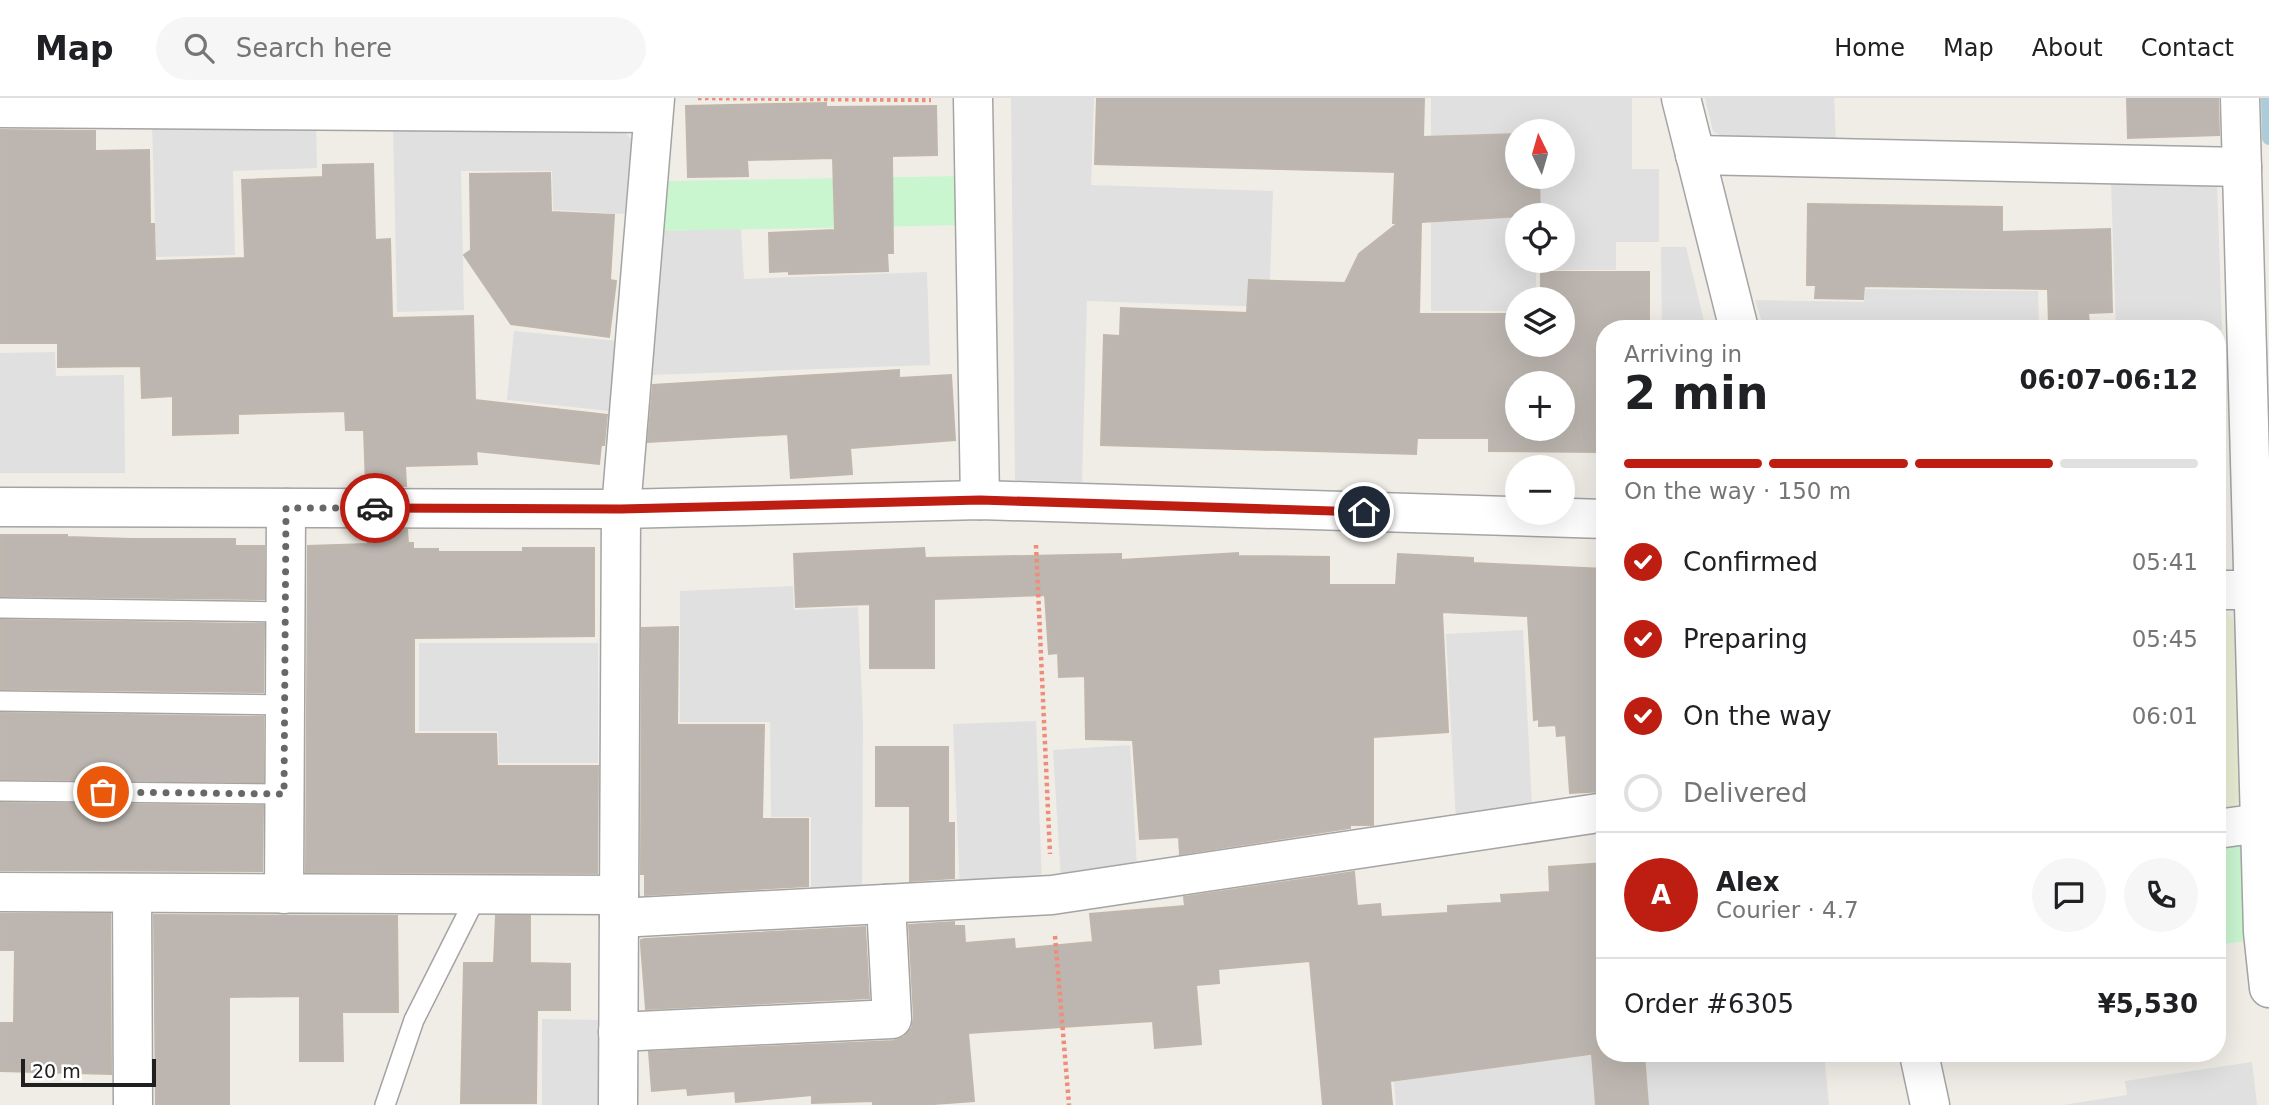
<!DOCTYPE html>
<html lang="en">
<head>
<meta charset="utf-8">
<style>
	body { margin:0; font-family:"DejaVu Sans",sans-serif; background:#f6f6f6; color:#202124; height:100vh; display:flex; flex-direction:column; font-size:26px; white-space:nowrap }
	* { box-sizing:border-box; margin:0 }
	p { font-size:23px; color:#757577 }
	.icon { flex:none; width:38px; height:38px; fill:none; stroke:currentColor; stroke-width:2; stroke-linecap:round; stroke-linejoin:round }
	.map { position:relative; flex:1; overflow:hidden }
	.details { position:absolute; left:1596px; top:222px; width:630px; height:742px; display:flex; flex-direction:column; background:#fff; border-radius:28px; box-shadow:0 7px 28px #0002 }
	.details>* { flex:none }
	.needle { width:46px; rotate:355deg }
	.buttons { position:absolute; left:1505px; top:21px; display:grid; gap:14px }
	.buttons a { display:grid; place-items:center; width:70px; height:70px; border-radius:50%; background:#fff; box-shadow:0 7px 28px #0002; font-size:35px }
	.scale { position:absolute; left:21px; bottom:18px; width:135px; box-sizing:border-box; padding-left:7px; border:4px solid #202020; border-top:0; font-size:19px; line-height:24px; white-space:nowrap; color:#202020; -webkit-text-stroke:5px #fff; paint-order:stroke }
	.pin { position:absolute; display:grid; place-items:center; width:60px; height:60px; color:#fff; margin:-30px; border:4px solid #fff; border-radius:50%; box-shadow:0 2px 7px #0007 }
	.courier { position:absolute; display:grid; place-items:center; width:70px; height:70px; margin:-35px; border:5px solid #be1d12; border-radius:50%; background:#fff; color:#222; box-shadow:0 2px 9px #0007 }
	.head em { font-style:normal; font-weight:600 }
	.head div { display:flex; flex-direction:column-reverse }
	.head { display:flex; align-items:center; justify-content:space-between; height:119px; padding:0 28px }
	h1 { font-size:46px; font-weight:600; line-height:52px }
	.bar { display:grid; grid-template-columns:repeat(4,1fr); gap:10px 7px; align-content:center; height:84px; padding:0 28px }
	.bar i { height:9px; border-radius:5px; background:#e0e0e0 }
	.bar .active { background:#be1d12 }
	.bar p { grid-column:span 4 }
	.line { display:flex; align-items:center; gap:18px; padding:0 28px; border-top:2px solid #e0e0e0 }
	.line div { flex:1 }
	.round { display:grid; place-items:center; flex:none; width:74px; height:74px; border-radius:37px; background:#f6f6f6 }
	ol { padding:0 28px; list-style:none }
	li { display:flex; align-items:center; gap:21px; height:77px }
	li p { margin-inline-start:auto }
	li .icon { padding:7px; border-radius:50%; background:#be1d12; color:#fff; stroke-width:4 }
	li:last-child { color:#757577 }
	li i { width:38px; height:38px; border:4px solid #e0e0e0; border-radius:50% }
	header { display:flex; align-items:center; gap:42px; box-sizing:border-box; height:98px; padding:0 35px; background:#fff; border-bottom:2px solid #e0e0e0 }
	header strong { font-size:33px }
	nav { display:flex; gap:38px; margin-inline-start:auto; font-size:24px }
	.search { width:490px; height:63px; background:#f6f6f6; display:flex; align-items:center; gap:18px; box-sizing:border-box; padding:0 24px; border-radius:38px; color:#757577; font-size:26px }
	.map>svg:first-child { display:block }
	.farmland { fill:#e9ecd4 }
	.park { fill:#c9f5cf }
	.parking { fill:#e0e0e0; fill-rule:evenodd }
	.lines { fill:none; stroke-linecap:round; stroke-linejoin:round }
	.stream { stroke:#acccd9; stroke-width:14 }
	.building { fill:#bdb6b0; stroke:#c0b6ab; stroke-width:2; fill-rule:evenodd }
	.service-casing { stroke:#a4a4a4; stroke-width:22 }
	.minor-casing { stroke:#a4a4a4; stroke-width:41 }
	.tertiary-casing { stroke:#a4a4a4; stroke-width:41 }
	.path { stroke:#ee8d7a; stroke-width:4.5; stroke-dasharray:3.5 3.5; stroke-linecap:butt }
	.service { stroke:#fff; stroke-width:19 }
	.minor { stroke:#fff; stroke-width:38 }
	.tertiary { stroke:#fff; stroke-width:38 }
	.done { stroke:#696866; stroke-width:7; stroke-dasharray:0 12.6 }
	.route { stroke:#be1d12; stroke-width:9 }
</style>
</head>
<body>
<header>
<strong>Map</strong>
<div class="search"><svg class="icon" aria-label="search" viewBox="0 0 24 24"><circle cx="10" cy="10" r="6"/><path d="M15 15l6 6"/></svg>Search here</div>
<nav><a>Home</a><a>Map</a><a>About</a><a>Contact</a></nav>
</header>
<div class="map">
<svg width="2269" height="1007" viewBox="0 0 2269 1007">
	<rect width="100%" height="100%" fill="#f0ede7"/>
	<polygon class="farmland" points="2217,508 2222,508 2235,525 2240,702 2224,720 2217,720"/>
	<g class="park">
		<polygon points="965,78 966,127 664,133 669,83"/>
		<polygon points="2241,735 2246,843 2217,847 2217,739"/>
	</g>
	<g class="parking">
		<polygon points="1011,0 1094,0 1091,87 1273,93 1269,209 1087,203 1082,384 1015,382"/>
		<path d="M 1431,0 L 1632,0 L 1632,71 L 1659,71 L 1659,144 L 1616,144 L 1616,172 L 1536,172 L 1536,201 L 1517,201 L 1517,213 L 1431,213 ZM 1517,33 L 1563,33 L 1563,79 L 1517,79 ZM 1517,117 L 1563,117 L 1563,163 L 1517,163 Z"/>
		<polygon points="1705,0 1834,0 1836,44 1728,42 1713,33"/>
		<polygon points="616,24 632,42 625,116 553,112 552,73 461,73 464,212 397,214 393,26"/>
		<polygon points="316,27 317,70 233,73 235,157 156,159 152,28"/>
		<polygon points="2111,84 2217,87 2222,232 2116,231"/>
		<polygon points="741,131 744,181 927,174 930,267 650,277 664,133"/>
		<polygon points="1661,149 1686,149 1706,231 1662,231"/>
		<polygon points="1865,191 2038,193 2039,231 1764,231 1755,202 1864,204"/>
		<polygon points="514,233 617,243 609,313 507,302"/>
		<polygon points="55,254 56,278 124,277 125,375 0,375 0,255"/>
		<polygon points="793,488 794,512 858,509 863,624 862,797 811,797 811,719 771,719 770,624 680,624 680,493"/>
		<polygon points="1523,532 1532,710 1456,722 1446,536"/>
		<polygon points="419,545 598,545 598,665 499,665 498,633 419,633"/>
		<polygon points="1036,623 1042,789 960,793 953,626"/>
		<polygon points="1130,647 1137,769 1061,782 1053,652"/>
		<polygon points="542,921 600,922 598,1007 542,1007"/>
		<polygon points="1605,926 1605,956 1824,956 1829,1007 1396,1007 1392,960"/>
		<polygon points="2252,964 2257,1007 2063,1007 2127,997 2125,983"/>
	</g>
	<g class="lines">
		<polyline class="stream" points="2268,0 2269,40"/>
	</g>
	<g class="building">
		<path d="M 1097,0 L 1424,0 L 1423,39 L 1517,36 L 1517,79 L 1539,79 L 1540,117 L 1421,124 L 1419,216 L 1517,216 L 1517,247 L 1563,247 L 1563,201 L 1541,201 L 1541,174 L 1649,174 L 1649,231 L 1605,231 L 1605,349 L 1600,349 L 1600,354 L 1489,353 L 1489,340 L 1417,340 L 1416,356 L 1101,347 L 1104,237 L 1120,238 L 1121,210 L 1247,215 L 1249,182 L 1345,185 L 1359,156 L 1398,125 L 1393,125 L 1395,74 L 1095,66 ZM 1517,285 L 1563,285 L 1563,331 L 1517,331 Z"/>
		<polygon points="2127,0 2218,0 2219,37 2128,40"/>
		<polygon points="826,5 826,9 936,8 937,57 892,58 893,155 887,155 888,173 789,176 789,173 770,174 769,135 835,132 833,60 747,62 748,78 688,79 686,8"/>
		<polygon points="0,32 95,33 95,53 149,52 150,126 154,126 155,163 245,160 242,82 323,79 323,67 373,66 375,142 390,141 392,220 473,218 475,302 607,317 604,347 601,347 599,366 476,353 477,366 405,368 406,388 366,388 364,332 346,332 345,313 238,316 238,335 173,337 173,298 142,300 141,268 58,269 58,245 0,245"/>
		<polygon points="550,75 551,114 614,117 610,182 616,183 609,239 511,226 464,157 471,152 470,76"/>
		<polygon points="1808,106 2002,109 2002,134 2110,131 2112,214 2088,215 2089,225 2049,227 2048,191 1864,188 1863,201 1815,200 1816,187 1807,187"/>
		<polygon points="899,272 899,280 951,277 955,342 850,350 852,376 791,380 788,336 648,344 653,287"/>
		<polygon points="368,432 407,432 408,445 413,445 413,451 438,451 438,454 523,454 523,450 594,450 594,538 414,540 414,636 496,636 497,668 598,668 597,775 306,774 308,448 368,446"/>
		<polygon points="1,437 67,437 67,439 131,441 235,441 235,448 264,448 264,501 1,498"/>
		<polygon points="924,450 925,460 1121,456 1121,462 1238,455 1238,458 1329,459 1329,487 1396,487 1398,456 1473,460 1473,465 1605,471 1605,693 1570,695 1566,637 1557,638 1556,627 1539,628 1539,621 1534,622 1528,518 1442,514 1448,634 1373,639 1373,727 1350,727 1350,730 1180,756 1179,739 1140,741 1133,642 1086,641 1085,578 1059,579 1058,555 1049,556 1045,497 934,501 934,570 870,570 870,506 796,509 794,456"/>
		<polygon points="1,522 264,526 263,594 1,591"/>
		<polygon points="678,529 677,627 764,627 762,721 808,721 808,788 645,797 645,776 641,776 642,530"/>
		<polygon points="0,615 263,619 263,684 0,681"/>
		<polygon points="876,649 948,649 948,725 954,725 954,780 910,783 910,708 876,708"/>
		<polygon points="0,705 263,708 262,773 0,772"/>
		<polygon points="1605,765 1605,954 1390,983 1392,1007 1323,1007 1310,863 1218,871 1219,885 1196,887 1201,946 1155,950 1153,923 968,935 974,1003 920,1007 873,1007 873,1003 812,1005 812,997 736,1004 735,993 688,997 687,990 652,993 649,954 893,943 904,939 912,930 914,920 909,827 954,824 954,828 964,828 965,845 1014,841 1015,851 1093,844 1090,816 1185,808 1184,799 1354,774 1357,808 1380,806 1381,819 1448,815 1448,808 1502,805 1501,797 1550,794 1549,769"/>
		<polygon points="0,816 110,816 111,976 0,973 0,925 14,925 15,852 0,852"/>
		<polygon points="154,817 397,818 398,914 342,914 343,963 300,963 300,898 229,899 229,1007 156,1007"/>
		<polygon points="496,818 530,818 530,865 570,866 570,912 537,912 536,1005 461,1005 464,865 494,865"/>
		<polygon points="865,829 869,900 646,911 641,847 641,842 645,841"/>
		<polygon points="1592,956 1644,956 1648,1007 1596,1007"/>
	</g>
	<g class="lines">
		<defs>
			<g id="service">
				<polyline points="0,510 286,514"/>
				<polyline points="0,603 285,607"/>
				<polyline points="0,693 284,696"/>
				<polyline points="385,1007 414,922 477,797"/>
			</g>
			<g id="minor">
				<polyline points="973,0 980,402"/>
				<polyline points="1681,0 1739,231"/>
				<polyline points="2240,0 2263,834 2269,890"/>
				<polyline points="0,10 652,15"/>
				<polyline points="1695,57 2242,69"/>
				<polyline points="2217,492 2254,492"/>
				<polyline points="2217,731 2260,725"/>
				<polyline points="0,794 619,797"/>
				<polyline points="132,795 133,1007"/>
				<polyline points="284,796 286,410"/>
				<polyline points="619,820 1052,797 1605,714"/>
				<polyline points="618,934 892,921 886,806"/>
				<polyline points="1919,956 1930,1007"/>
				<polyline points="618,1007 621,411 655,0"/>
			</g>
			<polyline id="tertiary" points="0,409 621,411 980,402 1605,421"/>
		</defs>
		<use href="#service" class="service-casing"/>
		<use href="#minor" class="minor-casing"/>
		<use href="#tertiary" class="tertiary-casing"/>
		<g class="path">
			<polyline points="698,0 931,2"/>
			<polyline points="1036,447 1050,756"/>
			<polyline points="1055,838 1069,1007"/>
		</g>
		<use href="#service" class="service"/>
		<use href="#minor" class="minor"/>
		<use href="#tertiary" class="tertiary"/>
	</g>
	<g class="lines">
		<polyline class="done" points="103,694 284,696 286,410 375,410"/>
		<polyline class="route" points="375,410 621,411 980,402 1364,414"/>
	</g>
</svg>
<div class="buttons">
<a><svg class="needle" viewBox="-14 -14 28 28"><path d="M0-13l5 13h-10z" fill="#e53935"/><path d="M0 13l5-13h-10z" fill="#757577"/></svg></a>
<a><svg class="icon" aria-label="locate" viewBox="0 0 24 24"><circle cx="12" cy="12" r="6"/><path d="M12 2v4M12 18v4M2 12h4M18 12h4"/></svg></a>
<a><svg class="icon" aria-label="layers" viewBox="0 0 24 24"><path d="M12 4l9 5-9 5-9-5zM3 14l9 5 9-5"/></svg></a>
<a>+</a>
<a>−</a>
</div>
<div class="scale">20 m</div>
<div class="pin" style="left:103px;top:694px;background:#ea580c"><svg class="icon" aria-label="bag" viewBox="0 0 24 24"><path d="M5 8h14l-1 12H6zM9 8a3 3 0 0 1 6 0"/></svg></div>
<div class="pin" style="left:1364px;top:414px;background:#1f2937"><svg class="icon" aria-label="home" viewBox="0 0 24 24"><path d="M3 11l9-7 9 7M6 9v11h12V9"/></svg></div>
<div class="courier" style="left:375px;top:410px"><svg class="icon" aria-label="car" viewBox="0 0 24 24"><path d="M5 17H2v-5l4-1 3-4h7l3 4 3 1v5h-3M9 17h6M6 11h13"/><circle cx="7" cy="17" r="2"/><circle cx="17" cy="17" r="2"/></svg></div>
<section class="details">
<div class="head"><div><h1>2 min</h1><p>Arriving in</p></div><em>06:07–06:12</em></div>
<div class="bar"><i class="active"></i><i class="active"></i><i class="active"></i><i></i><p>On the way · 150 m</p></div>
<ol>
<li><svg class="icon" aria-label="check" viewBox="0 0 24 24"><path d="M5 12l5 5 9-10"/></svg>Confirmed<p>05:41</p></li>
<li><svg class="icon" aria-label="check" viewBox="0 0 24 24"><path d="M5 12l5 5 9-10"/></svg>Preparing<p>05:45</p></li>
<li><svg class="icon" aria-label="check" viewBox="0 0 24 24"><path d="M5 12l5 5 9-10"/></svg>On the way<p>06:01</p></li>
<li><i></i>Delivered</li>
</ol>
<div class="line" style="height:126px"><b class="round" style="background:#be1d12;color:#fff">A</b><div><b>Alex</b><p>Courier · 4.7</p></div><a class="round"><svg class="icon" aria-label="chat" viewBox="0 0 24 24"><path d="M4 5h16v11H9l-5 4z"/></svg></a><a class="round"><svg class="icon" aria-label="phone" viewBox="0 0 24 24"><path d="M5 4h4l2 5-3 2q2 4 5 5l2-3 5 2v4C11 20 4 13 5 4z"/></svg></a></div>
<div class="line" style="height:91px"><div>Order #6305</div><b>¥5,530</b></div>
</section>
</div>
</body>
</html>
